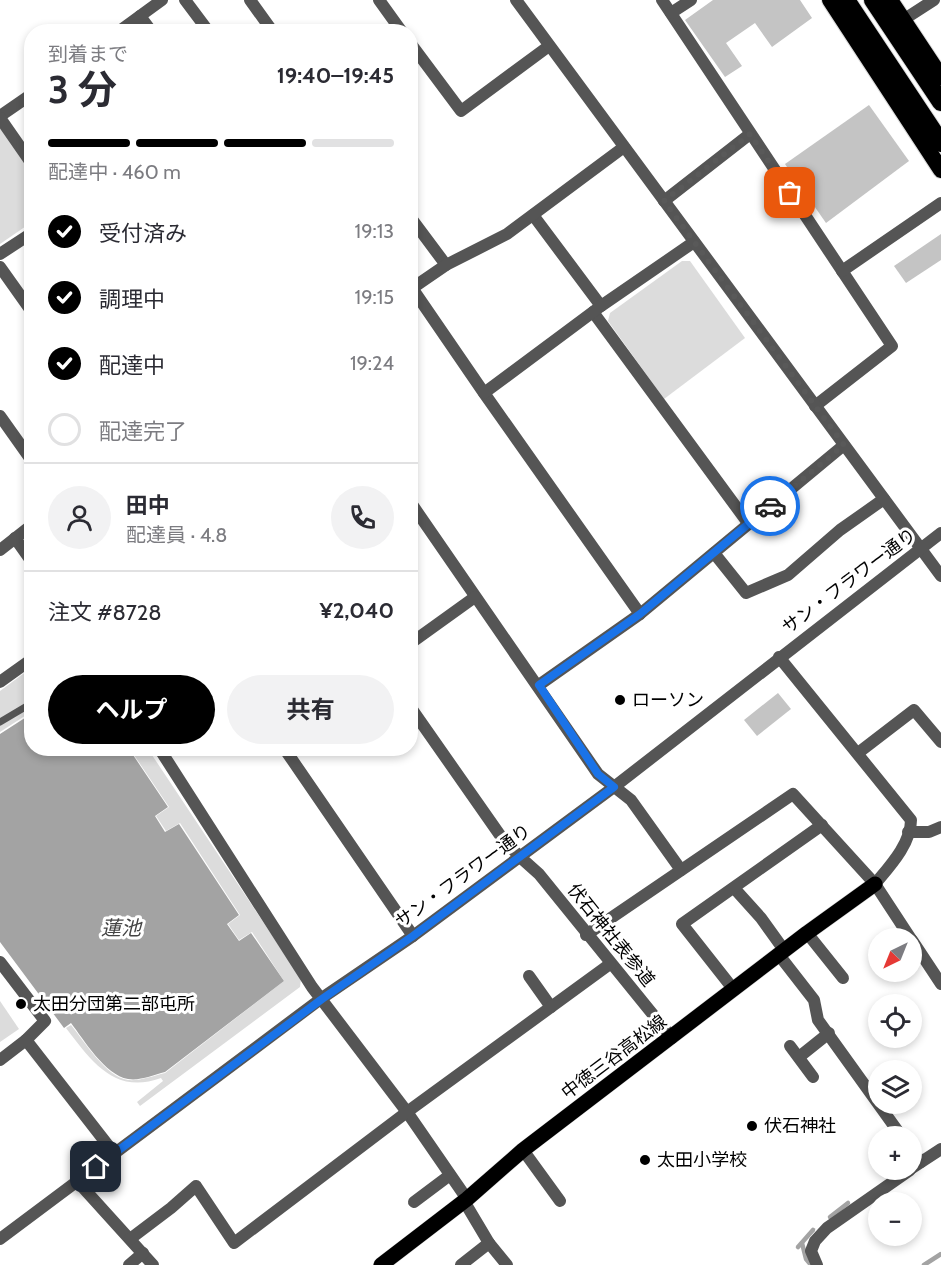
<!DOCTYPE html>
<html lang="ja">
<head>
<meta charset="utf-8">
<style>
	body { margin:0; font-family:Cabin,"Noto Sans JP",sans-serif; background:#f2f2f3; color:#2b2b33; height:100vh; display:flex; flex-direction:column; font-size:22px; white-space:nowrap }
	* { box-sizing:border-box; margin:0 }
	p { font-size:20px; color:#7c7c81 }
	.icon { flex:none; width:33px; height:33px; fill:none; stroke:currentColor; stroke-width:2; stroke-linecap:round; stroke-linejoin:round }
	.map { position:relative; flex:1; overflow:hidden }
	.details { position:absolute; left:24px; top:24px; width:394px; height:732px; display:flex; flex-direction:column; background:#fff; border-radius:24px; box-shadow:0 3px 9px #0003 }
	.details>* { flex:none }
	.needle { width:39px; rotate:223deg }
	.buttons { position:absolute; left:868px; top:928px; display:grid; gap:12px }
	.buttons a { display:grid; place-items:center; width:54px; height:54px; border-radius:50%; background:#fff; box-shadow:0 3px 9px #0003; font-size:30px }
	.pin { position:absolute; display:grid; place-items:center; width:51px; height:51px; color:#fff; margin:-26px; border-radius:12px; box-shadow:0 3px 9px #0006 }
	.courier { position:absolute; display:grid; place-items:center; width:60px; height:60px; margin:-30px; border:4px solid #1a73e8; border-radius:50%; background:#fff; color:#222; box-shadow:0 2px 8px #0007 }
	.headline em { font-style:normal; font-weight:700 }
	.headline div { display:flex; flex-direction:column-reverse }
	.headline { display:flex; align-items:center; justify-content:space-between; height:102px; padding:0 24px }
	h1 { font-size:39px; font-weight:700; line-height:45px }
	.bar { display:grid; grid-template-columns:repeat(4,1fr); gap:9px 6px; align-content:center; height:72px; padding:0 24px }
	.bar i { height:8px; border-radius:4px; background:#e1e1e2 }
	.bar .selected { background:#000 }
	.bar p { grid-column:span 4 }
	.line { display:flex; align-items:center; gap:15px; padding:0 24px; border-top:2px solid #e1e1e2 }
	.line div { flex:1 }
	.round { display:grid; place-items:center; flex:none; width:63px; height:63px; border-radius:32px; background:#f2f2f3 }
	ol { padding:0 24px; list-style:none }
	li { display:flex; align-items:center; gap:18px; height:66px }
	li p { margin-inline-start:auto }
	li .icon { padding:6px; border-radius:50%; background:#000; color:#fff; stroke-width:4 }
	li:last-child { color:#7c7c81 }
	li i { width:33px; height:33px; border:3px solid #e1e1e2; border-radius:50% }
	.button { display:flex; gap:12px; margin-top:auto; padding:12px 24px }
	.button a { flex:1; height:69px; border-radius:36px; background:#000; color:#fff; font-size:24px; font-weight:700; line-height:69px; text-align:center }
	.button a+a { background:#f2f2f3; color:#2b2b33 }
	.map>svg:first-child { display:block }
	.green { fill:#dcdcdc }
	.water { fill:#a3a3a3 }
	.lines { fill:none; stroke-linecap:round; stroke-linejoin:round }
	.stream { stroke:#a3a3a3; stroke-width:4.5 }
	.building { fill:#c4c4c4 }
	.primary-casing { stroke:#dbdbdb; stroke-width:16 }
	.trunk-casing { stroke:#dbdbdb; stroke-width:18 }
	.motorway-casing { stroke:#dbdbdb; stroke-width:20 }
	.service { stroke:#555; stroke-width:7 }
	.minor { stroke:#555; stroke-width:12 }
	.tertiary { stroke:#555; stroke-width:12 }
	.primary { stroke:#000; stroke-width:15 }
	.trunk { stroke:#000; stroke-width:16 }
	.motorway { stroke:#000; stroke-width:18 }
	.done { stroke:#595959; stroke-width:6; stroke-dasharray:0 10.8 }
	.route { stroke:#1a73e8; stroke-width:8 }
	.poi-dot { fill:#000; stroke:#fff; stroke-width:2 }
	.labels { text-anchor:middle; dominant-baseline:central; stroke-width:6; stroke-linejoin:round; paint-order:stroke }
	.street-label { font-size:18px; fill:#000; stroke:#fff }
	.poi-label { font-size:18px; fill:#000; stroke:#fff; text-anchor:start }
	.water-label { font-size:20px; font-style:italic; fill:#444; stroke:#fff }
</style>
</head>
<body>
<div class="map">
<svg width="941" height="1265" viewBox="0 0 941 1265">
	<rect width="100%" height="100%" fill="#fff"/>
	<g class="green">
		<polygon points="0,129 2,129 31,172 32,222 0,244"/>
		<polygon points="682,261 690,261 745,338 664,399 608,321 610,313"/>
		<polygon points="31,668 31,712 0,732 0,691"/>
		<path d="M 130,749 L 148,749 L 301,979 L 300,987 L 140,1106 L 137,1102 L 163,1081 L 161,1078 C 115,1095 92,1062 66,1028 L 71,1025 C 84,1041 106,1077 128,1080 C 140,1081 153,1076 165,1073 L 284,981 L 252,932 L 239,940 L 228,924 L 240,915 L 180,823 L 166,831 L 156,816 L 169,807 Z"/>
		<polygon points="0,1001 19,1029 0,1042"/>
	</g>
	<path class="water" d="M 31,714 L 32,748 L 129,749 L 168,807 L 155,816 L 165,832 L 179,824 L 239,915 L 227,924 L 239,941 L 251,933 L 284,981 L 165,1072 C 153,1075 140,1081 128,1079 C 105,1075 84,1040 71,1023 L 64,1028 L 0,942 L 0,734 Z"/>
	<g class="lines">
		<g class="stream">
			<polyline points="830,1217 848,1203"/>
			<polyline points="802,1243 806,1259 811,1265"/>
			<polyline points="798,1247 813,1230"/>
			<polyline points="924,1265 941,1254"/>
		</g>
	</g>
	<g class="building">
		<polygon points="713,0 800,0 812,18 772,47 755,23 726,43 742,66 725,77 685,20"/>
		<polygon points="869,105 909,161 826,223 785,164"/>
		<polygon points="941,234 941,260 906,283 894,266"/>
		<polygon points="778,693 791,709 757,736 744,720"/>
	</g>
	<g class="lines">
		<defs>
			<polyline id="primary" points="381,1265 467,1199 523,1150 807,933 875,884"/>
			<g id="trunk">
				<polyline points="830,0 941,170"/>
				<polyline points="890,0 941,77"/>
			</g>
			<g id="motorway">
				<polyline points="846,0 941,143"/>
				<polyline points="873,0 941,102"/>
			</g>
		</defs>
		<use href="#primary" class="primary-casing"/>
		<use href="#trunk" class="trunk-casing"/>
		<use href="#motorway" class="motorway-casing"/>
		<polyline class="service" points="0,722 32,703"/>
		<g class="minor">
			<polyline points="185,0 209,32"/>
			<polyline points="250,0 273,32"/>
			<polyline points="379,0 402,32"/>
			<polyline points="662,0 892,346 815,406"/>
			<polyline points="671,13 691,0"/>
			<polyline points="140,16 152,32"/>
			<polyline points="903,20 934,0"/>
			<polyline points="118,32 162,0"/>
			<polyline points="411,44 461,111 549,46"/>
			<polyline points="0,116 32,94"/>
			<polyline points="664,201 750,134"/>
			<polyline points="533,215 601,306"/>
			<polyline points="411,218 446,265"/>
			<polyline points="0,254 32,233"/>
			<polyline points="0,267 32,312"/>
			<polyline points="842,271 941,203"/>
			<polyline points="412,288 484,393 640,614"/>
			<polyline points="411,289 446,265 507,234 624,147"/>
			<polyline points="593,312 748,523"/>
			<polyline points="484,393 601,306 694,242"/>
			<polyline points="0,416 32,461"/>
			<polyline points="411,503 598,774 631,800 681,870"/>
			<polyline points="15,538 32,562"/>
			<polyline points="0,550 32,525"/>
			<polyline points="714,553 746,593 788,575 840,530 884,499"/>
			<polyline points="411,643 475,597"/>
			<path d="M 779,657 L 911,820 C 911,844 889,867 875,884"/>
			<polyline points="0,682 32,659"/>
			<polyline points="539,685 640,614 844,445"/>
			<polyline points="159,748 312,987 407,1112 467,1199"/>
			<polyline points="284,748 413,936"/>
			<polyline points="858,753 914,710 941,742"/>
			<polyline points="908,832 929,832 941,827"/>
			<polyline points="520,857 539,874 672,1038"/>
			<polyline points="734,888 761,918 784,950"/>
			<polyline points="807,933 843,978"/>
			<polyline points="586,935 793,794 875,884 911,939"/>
			<polyline points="912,940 941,984"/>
			<polyline points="779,955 814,1000 818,1020 902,1137"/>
			<polyline points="0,962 45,1021 26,1040 114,1153"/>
			<polyline points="529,976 551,1007"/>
			<polyline points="734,990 682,924 822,825"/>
			<polyline points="790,1046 813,1077"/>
			<polyline points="799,1057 829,1033"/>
			<polyline points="0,1060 26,1040"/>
			<polyline points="523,1150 560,1201"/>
			<polyline points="912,1150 921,1162"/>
			<polyline points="912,1168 941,1149"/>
			<polyline points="77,1181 153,1265"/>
			<polyline points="464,1201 489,1243 507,1265"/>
			<polyline points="414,1202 450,1175"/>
			<polyline points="130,1239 171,1208 196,1186 234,1243 407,1112 610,964"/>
			<polyline points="129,1265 143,1253"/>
			<polyline points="461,1265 489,1243"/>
			<polyline points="817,1265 811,1251 815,1241 827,1228 910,1170"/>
		</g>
		<g class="tertiary">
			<polyline points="516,0 941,576"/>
			<polyline points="0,118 32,164"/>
			<polyline points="411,708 502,838 520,857"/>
			<polyline points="0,1239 322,998 413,936 614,787 941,533"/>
		</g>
		<use href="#primary" class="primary"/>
		<use href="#trunk" class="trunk"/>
		<use href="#motorway" class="motorway"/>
	</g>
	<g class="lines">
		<polyline class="done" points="770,506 844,445 664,201 750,134 790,193"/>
		<polyline class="route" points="96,1167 322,999 413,936 614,787 598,774 539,685 640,614 770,506"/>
	</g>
	<g class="poi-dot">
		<circle cx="620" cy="700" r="6"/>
		<circle cx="21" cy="1004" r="6"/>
		<circle cx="752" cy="1126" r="6"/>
		<circle cx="645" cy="1160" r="6"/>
	</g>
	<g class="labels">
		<g class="street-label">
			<text transform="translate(849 581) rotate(-37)">サン・フラワー通り</text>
			<text transform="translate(463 876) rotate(-36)">サン・フラワー通り</text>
			<text transform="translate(611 935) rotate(51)">伏石神社表参道</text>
			<text transform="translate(614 1057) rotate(-37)">中徳三谷高松線</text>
		</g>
		<g class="poi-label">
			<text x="632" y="700">ローソン</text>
			<text x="33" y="1004">太田分団第二部屯所</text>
			<text x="764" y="1126">伏石神社</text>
			<text x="657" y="1160">太田小学校</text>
		</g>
		<g class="water-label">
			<text x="121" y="928">蓮池</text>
		</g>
	</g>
</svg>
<div class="buttons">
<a><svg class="needle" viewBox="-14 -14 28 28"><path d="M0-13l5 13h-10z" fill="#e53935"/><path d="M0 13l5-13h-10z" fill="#7c7c81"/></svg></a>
<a><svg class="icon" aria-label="locate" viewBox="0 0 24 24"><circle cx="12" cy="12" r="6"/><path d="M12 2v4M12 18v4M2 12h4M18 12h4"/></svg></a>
<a><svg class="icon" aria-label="layers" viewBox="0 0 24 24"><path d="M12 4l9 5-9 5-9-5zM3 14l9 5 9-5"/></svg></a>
<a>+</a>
<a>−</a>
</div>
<div class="pin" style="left:790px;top:193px;background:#ea580c"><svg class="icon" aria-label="bag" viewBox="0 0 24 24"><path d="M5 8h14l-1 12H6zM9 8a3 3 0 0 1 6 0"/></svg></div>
<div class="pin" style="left:96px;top:1167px;background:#1f2937"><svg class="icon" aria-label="home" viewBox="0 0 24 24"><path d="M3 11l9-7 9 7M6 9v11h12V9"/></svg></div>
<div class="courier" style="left:770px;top:506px"><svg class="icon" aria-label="car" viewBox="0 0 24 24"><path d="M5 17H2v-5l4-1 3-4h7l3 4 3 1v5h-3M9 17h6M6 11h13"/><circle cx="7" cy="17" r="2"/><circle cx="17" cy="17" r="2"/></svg></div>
<section class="details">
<div class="headline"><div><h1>3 分</h1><p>到着まで</p></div><em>19:40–19:45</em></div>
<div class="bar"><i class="selected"></i><i class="selected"></i><i class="selected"></i><i></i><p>配達中 · 460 m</p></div>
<ol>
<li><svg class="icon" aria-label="check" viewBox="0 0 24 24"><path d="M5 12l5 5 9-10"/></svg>受付済み<p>19:13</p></li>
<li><svg class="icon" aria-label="check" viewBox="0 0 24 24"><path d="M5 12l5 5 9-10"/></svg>調理中<p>19:15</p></li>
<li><svg class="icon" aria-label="check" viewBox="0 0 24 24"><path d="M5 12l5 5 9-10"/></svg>配達中<p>19:24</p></li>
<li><i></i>配達完了</li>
</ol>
<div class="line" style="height:108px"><a class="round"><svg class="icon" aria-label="person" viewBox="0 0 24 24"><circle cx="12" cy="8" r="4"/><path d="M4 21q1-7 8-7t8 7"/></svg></a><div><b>田中</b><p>配達員 · 4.8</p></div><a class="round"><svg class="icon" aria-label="phone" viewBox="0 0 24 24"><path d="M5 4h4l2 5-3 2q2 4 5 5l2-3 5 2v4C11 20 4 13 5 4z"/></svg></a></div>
<div class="line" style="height:78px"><div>注文 #8728</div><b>¥2,040</b></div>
<div class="button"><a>ヘルプ</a><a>共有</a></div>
</section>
</div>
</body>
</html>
